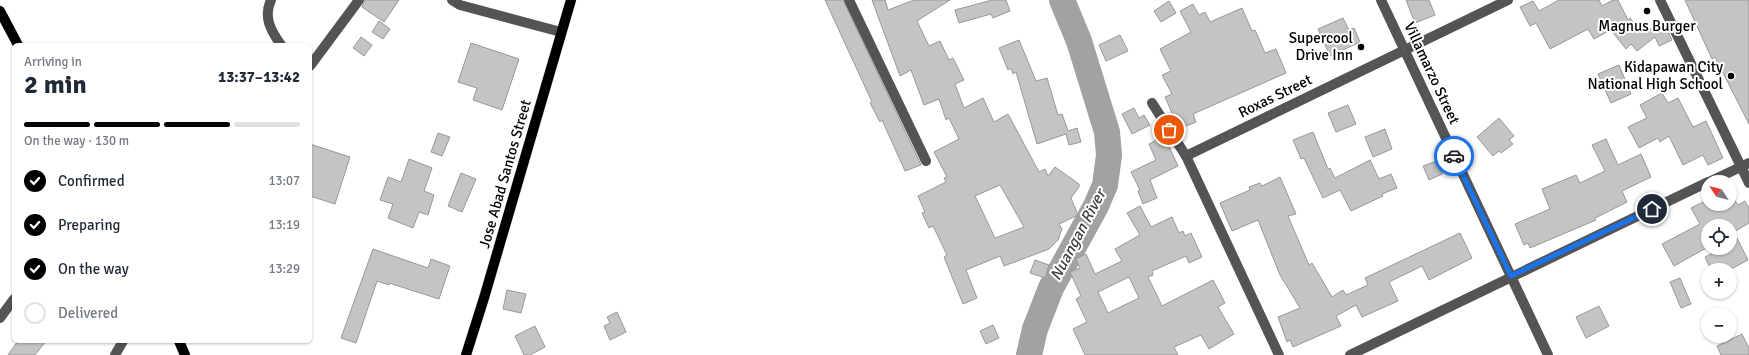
<!DOCTYPE html>
<html lang="en">
<head>
<meta charset="utf-8">
<style>
	body { margin:0; font-family:Signika,sans-serif; background:#f6f6f7; color:#1f2937; height:100vh; display:flex; flex-direction:column; font-size:15px; white-space:nowrap }
	* { box-sizing:border-box; margin:0 }
	p { font-size:13px; color:#747a83 }
	.icon { flex:none; width:22px; height:22px; fill:none; stroke:currentColor; stroke-width:2; stroke-linecap:round; stroke-linejoin:round }
	.map { position:relative; flex:1; overflow:hidden }
	.panel { position:absolute; left:12px; top:43px; width:300px; height:300px; display:flex; flex-direction:column; background:#fff; border-radius:6px; box-shadow:0 1px 3px #0004 }
	.panel>* { flex:none }
	.needle { width:26px; rotate:306deg }
	.controls { position:absolute; left:1701px; top:175px; display:grid; gap:8px }
	.controls a { display:grid; place-items:center; width:36px; height:36px; border-radius:50%; background:#fff; box-shadow:0 1px 3px #0004; font-size:20px }
	.pin { position:absolute; display:grid; place-items:center; width:34px; height:34px; color:#fff; margin:-17px; border:2px solid #fff; border-radius:50%; box-shadow:0 1px 4px #0007 }
	.courier { position:absolute; display:grid; place-items:center; width:40px; height:40px; margin:-20px; border:3px solid #1a73e8; border-radius:50%; background:#fff; color:#222; box-shadow:0 1px 5px #0007 }
	.headline em { font-style:normal; font-weight:800 }
	.headline div { display:flex; flex-direction:column-reverse }
	.headline { display:flex; align-items:center; justify-content:space-between; height:68px; padding:0 12px }
	h1 { font-size:26px; font-weight:800; line-height:30px }
	.bar { display:grid; grid-template-columns:repeat(4,1fr); gap:6px 4px; align-content:center; height:48px; padding:0 12px }
	.bar i { height:5px; border-radius:3px; background:#e0e1e3 }
	.bar .current { background:#000 }
	.bar p { grid-column:span 4 }
	ol { padding:0 12px; list-style:none }
	li { display:flex; align-items:center; gap:12px; height:44px }
	li p { margin-inline-start:auto }
	li .icon { padding:4px; border-radius:50%; background:#000; color:#fff; stroke-width:4 }
	li:last-child { color:#747a83 }
	li i { width:22px; height:22px; border:2px solid #e0e1e3; border-radius:50% }
	.map>svg:first-child { display:block }
	.lines { fill:none; stroke-linecap:round; stroke-linejoin:round }
	.river { stroke:#a2a2a2; stroke-width:26 }
	.building { fill:#c4c4c4; stroke:#989898; fill-rule:evenodd }
	.major-casing { stroke:#dbdbdb; stroke-width:11 }
	.minor { stroke:#545454; stroke-width:10 }
	.major { stroke:#000; stroke-width:10 }
	.done { stroke:#595959; stroke-width:4; stroke-dasharray:0 7.2 }
	.route { stroke:#1a73e8; stroke-width:5 }
	.poi-dot { fill:#000; stroke:#fff; stroke-width:1.5 }
	.labels { text-anchor:middle; dominant-baseline:central; stroke-width:4; stroke-linejoin:round; paint-order:stroke }
	.poi-label { font-size:15px; fill:#000; stroke:#fff; text-anchor:end }
	.street-label { font-size:15px; fill:#000; stroke:#fff }
	.water-label { font-size:16px; font-style:italic; fill:#434343; stroke:#fff }
</style>
</head>
<body>
<div class="map">
<svg width="1749" height="355" viewBox="0 0 1749 355">
	<rect width="100%" height="100%" fill="#fff"/>
	<g class="lines">
		<polyline class="river" points="1029,355 1035,329 1051,288 1096,206 1105,185 1109,155 1107,132 1079,41 1062,0"/>
	</g>
	<g class="building">
		<polygon points="365,0 399,0 384,22 362,7"/>
		<polygon points="825,0 843,0 921,165 905,171 882,120 880,122 870,103 872,102"/>
		<path d="M 872,0 L 885,0 L 888,10 L 914,0 L 950,0 L 917,21 L 929,46 L 940,41 L 949,60 L 953,58 L 964,80 L 955,84 L 964,108 L 983,98 L 994,122 L 1008,114 L 1039,172 L 1045,169 L 1048,176 L 1055,167 L 1079,184 L 1079,187 L 1071,198 L 1078,215 L 1059,224 L 1062,229 L 1058,240 L 1049,249 L 1004,266 L 1000,256 L 966,270 L 977,298 L 963,304 L 944,257 L 947,255 L 933,226 L 929,228 L 922,213 L 925,212 L 918,196 L 946,182 L 944,178 L 947,177 L 934,152 L 959,139 L 949,118 L 946,120 L 939,99 L 924,105 L 911,70 L 900,76 ZM 1000,185 L 1024,227 L 995,238 L 975,196 Z"/>
		<polygon points="992,0 1006,0 1010,11 993,18 991,14 959,23 955,10"/>
		<polygon points="1406,0 1429,0 1435,15 1415,23"/>
		<polygon points="1559,0 1599,0 1602,6 1613,0 1618,0 1628,20 1630,18 1642,32 1646,28 1648,30 1664,23 1672,40 1659,46 1655,37 1637,51 1631,44 1626,49 1611,30 1594,39 1588,29 1550,49 1536,23 1530,26 1520,7 1533,1 1539,11"/>
		<polygon points="1685,0 1749,0 1749,124 1715,57 1712,59"/>
		<polygon points="1169,1 1176,13 1161,22 1154,11"/>
		<polygon points="1193,4 1199,15 1205,12 1210,22 1242,8 1252,31 1255,30 1265,53 1276,49 1286,73 1193,114 1196,122 1179,129 1165,97 1172,94 1162,75 1171,71 1160,49 1191,32 1180,11"/>
		<polygon points="1343,18 1349,30 1354,28 1360,42 1330,56 1318,29"/>
		<polygon points="379,21 390,29 383,39 372,32"/>
		<polygon points="1120,35 1128,51 1106,61 1099,45"/>
		<polygon points="361,37 372,45 364,56 353,48"/>
		<polygon points="1019,40 1036,81 1047,78 1058,115 1062,114 1068,131 1077,128 1081,142 1069,145 1066,134 1037,144 1016,72 1013,74 1011,68 1008,70 999,48"/>
		<polygon points="471,43 519,59 502,110 473,100 477,88 458,82"/>
		<polygon points="1619,65 1631,94 1611,103 1598,74"/>
		<polygon points="1662,93 1668,103 1678,98 1693,127 1706,121 1723,158 1708,165 1703,155 1683,165 1669,136 1660,142 1658,138 1639,148 1628,127 1647,118 1640,105"/>
		<polygon points="1348,105 1356,124 1336,132 1328,113"/>
		<polygon points="1134,108 1139,118 1144,115 1150,125 1132,134 1122,114"/>
		<polygon points="1499,118 1514,136 1509,140 1513,144 1501,153 1499,151 1493,156 1477,137"/>
		<polygon points="1385,129 1392,149 1373,157 1365,137"/>
		<polygon points="1313,132 1328,169 1330,168 1335,178 1370,160 1379,179 1391,174 1397,188 1382,194 1383,196 1351,211 1340,190 1323,198 1304,158 1301,159 1293,140"/>
		<polygon points="438,133 450,137 442,156 431,152"/>
		<polygon points="1164,136 1178,166 1150,180 1157,198 1143,204 1138,191 1140,190 1131,172 1156,160 1149,144"/>
		<polygon points="1606,139 1618,165 1641,154 1651,177 1622,191 1627,202 1595,218 1596,220 1530,248 1528,243 1524,245 1515,224 1550,209 1542,189 1576,175 1580,183 1605,171 1592,145"/>
		<polygon points="310,144 350,157 335,204 310,196"/>
		<polygon points="409,159 432,168 424,191 434,195 428,215 419,212 413,228 388,218 393,204 380,200 388,177 401,182"/>
		<polygon points="1437,161 1442,174 1429,180 1423,166"/>
		<polygon points="461,173 476,179 462,212 448,206"/>
		<polygon points="1280,177 1296,214 1288,216 1309,265 1312,263 1332,297 1343,290 1346,295 1368,285 1365,278 1460,233 1472,258 1429,280 1422,266 1389,282 1398,301 1362,317 1356,305 1336,316 1341,326 1293,347 1290,340 1287,342 1278,317 1300,308 1280,275 1258,220 1232,231 1220,203 1250,190 1249,187 1260,183 1262,186"/>
		<polygon points="1733,198 1738,205 1745,201 1749,208 1749,223 1734,232 1748,260 1729,270 1711,270 1705,257 1723,248 1730,248 1730,226 1708,226 1708,247 1674,266 1662,244 1700,224 1691,208 1703,202 1708,202 1708,204 1730,204 1730,200"/>
		<path d="M 1140,206 L 1151,227 L 1172,217 L 1179,233 L 1183,231 L 1185,236 L 1191,233 L 1202,257 L 1189,263 L 1186,256 L 1152,271 L 1153,275 L 1148,277 L 1162,306 L 1213,280 L 1225,303 L 1218,307 L 1234,334 L 1209,349 L 1201,335 L 1174,347 L 1178,355 L 1085,355 L 1073,329 L 1087,322 L 1076,299 L 1081,296 L 1070,272 L 1080,268 L 1076,259 L 1086,254 L 1095,274 L 1122,261 L 1115,249 L 1140,235 L 1127,213 ZM 1129,277 L 1139,298 L 1108,313 L 1098,292 Z"/>
		<polygon points="373,249 428,268 431,259 450,266 439,299 389,283 389,285 377,281 356,343 341,338"/>
		<polygon points="1035,260 1049,265 1045,278 1030,273"/>
		<polygon points="1680,278 1691,304 1681,308 1670,282"/>
		<polygon points="507,290 526,294 521,313 503,309"/>
		<polygon points="1599,306 1609,326 1586,338 1576,317"/>
		<polygon points="617,312 626,332 610,340 604,326 610,323 607,317"/>
		<polygon points="993,325 999,338 986,344 980,331"/>
		<polygon points="535,326 545,347 530,355 524,355 515,336"/>
		<polygon points="1742,334 1749,348 1749,355 1721,355 1717,346"/>
		<polygon points="18,341 46,341 35,355 8,355"/>
	</g>
	<g class="lines">
		<defs>
			<g id="major">
				<polyline points="0,11 18,45"/>
				<polyline points="179,341 185,355"/>
				<polyline points="466,355 484,298 571,0"/>
			</g>
		</defs>
		<use href="#major" class="major-casing"/>
		<g class="minor">
			<path d="M 271,0 C 263,17 271,31 281,45"/>
			<polyline points="452,0 460,5 561,32"/>
			<polyline points="849,0 926,161"/>
			<polyline points="1381,0 1548,355"/>
			<polyline points="1660,0 1749,183"/>
			<polyline points="310,66 359,0"/>
			<polyline points="1152,103 1186,156 1279,355"/>
			<polyline points="1186,156 1508,0"/>
			<polyline points="1709,182 1749,163"/>
			<polyline points="0,318 14,299"/>
			<polyline points="115,355 123,341"/>
			<polyline points="1350,355 1708,182"/>
		</g>
		<use href="#major" class="major"/>
	</g>
	<g class="lines">
		<polyline class="done" points="1169,130 1186,156 1404,50 1454,156"/>
		<polyline class="route" points="1454,156 1511,276 1652,209"/>
	</g>
	<g class="poi-dot">
		<circle cx="1647" cy="11" r="4"/>
		<circle cx="1361" cy="47" r="4"/>
		<circle cx="1731" cy="76" r="4"/>
	</g>
	<g class="labels">
		<g class="poi-label">
			<text x="1647" y="26" text-anchor="middle">Magnus Burger</text>
			<text x="1353" y="38">Supercool<tspan x="1353" dy="17">Drive Inn</tspan></text>
			<text x="1723" y="67">Kidapawan City<tspan x="1723" dy="17">National High School</tspan></text>
		</g>
		<g class="street-label">
			<text transform="translate(1432 73) rotate(65)">Villamarzo Street</text>
			<text transform="translate(1275 96) rotate(-26)">Roxas Street</text>
			<text transform="translate(505 174) rotate(-74)">Jose Abad Santos Street</text>
		</g>
		<g class="water-label">
			<text transform="translate(1078 235) rotate(-62)">Nuangan River</text>
		</g>
	</g>
</svg>
<div class="controls">
<a><svg class="needle" viewBox="-14 -14 28 28"><path d="M0-13l5 13h-10z" fill="#e53935"/><path d="M0 13l5-13h-10z" fill="#747a83"/></svg></a>
<a><svg class="icon" aria-label="locate" viewBox="0 0 24 24"><circle cx="12" cy="12" r="6"/><path d="M12 2v4M12 18v4M2 12h4M18 12h4"/></svg></a>
<a>+</a>
<a>−</a>
</div>
<div class="pin" style="left:1169px;top:130px;background:#ea580c"><svg class="icon" aria-label="bag" viewBox="0 0 24 24"><path d="M5 8h14l-1 12H6zM9 8a3 3 0 0 1 6 0"/></svg></div>
<div class="pin" style="left:1652px;top:209px;background:#1f2937"><svg class="icon" aria-label="home" viewBox="0 0 24 24"><path d="M3 11l9-7 9 7M6 9v11h12V9"/></svg></div>
<div class="courier" style="left:1454px;top:156px"><svg class="icon" aria-label="car" viewBox="0 0 24 24"><path d="M5 17H2v-5l4-1 3-4h7l3 4 3 1v5h-3M9 17h6M6 11h13"/><circle cx="7" cy="17" r="2"/><circle cx="17" cy="17" r="2"/></svg></div>
<section class="panel">
<div class="headline"><div><h1>2 min</h1><p>Arriving in</p></div><em>13:37–13:42</em></div>
<div class="bar"><i class="current"></i><i class="current"></i><i class="current"></i><i></i><p>On the way · 130 m</p></div>
<ol>
<li><svg class="icon" aria-label="check" viewBox="0 0 24 24"><path d="M5 12l5 5 9-10"/></svg>Confirmed<p>13:07</p></li>
<li><svg class="icon" aria-label="check" viewBox="0 0 24 24"><path d="M5 12l5 5 9-10"/></svg>Preparing<p>13:19</p></li>
<li><svg class="icon" aria-label="check" viewBox="0 0 24 24"><path d="M5 12l5 5 9-10"/></svg>On the way<p>13:29</p></li>
<li><i></i>Delivered</li>
</ol>
</section>
</div>
</body>
</html>
